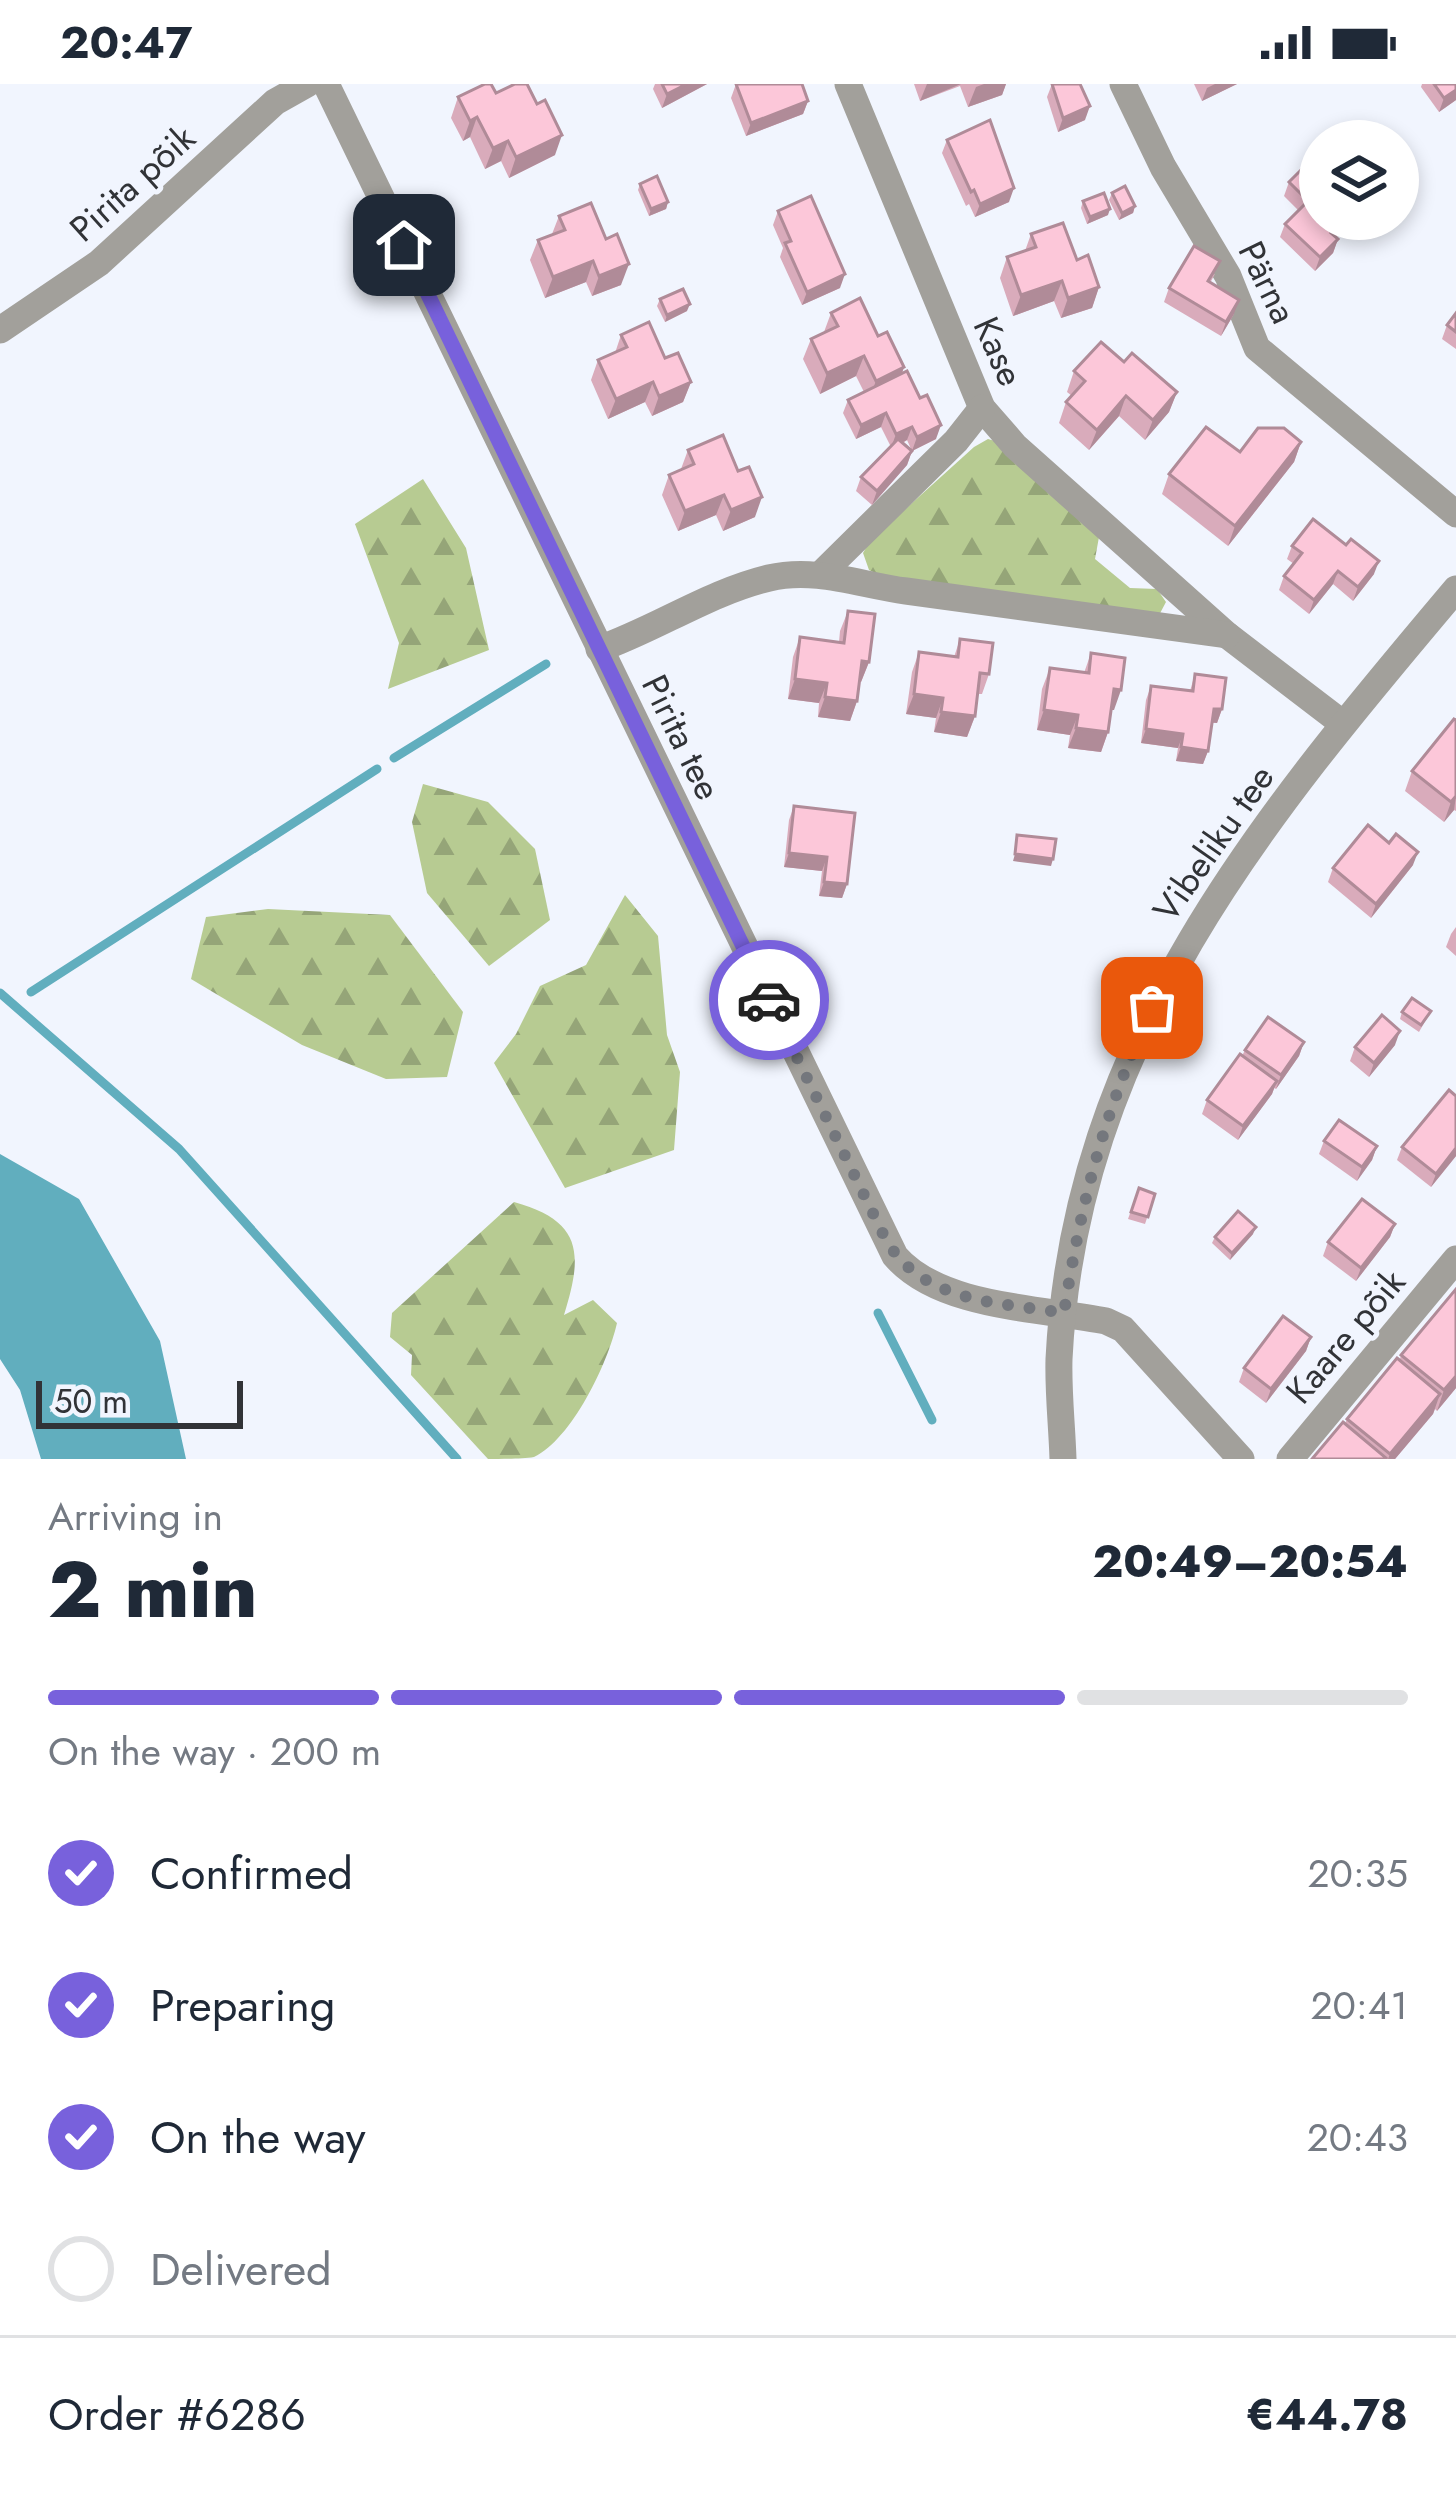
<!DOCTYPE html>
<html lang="en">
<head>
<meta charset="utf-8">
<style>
	body { margin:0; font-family:Jost,sans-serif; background:#f6f6f7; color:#1f2937; height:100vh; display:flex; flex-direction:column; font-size:45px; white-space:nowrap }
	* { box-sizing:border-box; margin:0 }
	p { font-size:39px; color:#747a83 }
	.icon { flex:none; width:66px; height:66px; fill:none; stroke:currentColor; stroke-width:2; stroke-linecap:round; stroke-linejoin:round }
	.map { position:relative; height:1375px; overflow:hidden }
	.panel { display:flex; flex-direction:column; background:#fff; flex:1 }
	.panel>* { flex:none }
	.controls { position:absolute; left:1299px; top:36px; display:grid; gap:24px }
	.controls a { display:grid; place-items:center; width:120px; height:120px; border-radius:50%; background:#fff; box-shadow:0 6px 18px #0003; font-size:60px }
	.scale { position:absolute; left:36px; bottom:30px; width:207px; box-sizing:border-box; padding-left:12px; border:6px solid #313337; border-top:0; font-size:33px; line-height:42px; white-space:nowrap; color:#313337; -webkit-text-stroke:9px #f1f5fe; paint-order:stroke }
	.pin { position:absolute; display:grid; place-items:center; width:102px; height:102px; color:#fff; margin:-51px; border-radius:24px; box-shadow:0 6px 18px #0006 }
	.courier { position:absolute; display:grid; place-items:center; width:120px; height:120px; margin:-60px; border:9px solid #7861dc; border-radius:50%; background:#fff; color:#222; box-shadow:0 3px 15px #0007 }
	.overview em { font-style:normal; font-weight:800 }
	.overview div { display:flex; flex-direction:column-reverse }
	.overview { display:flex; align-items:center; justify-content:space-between; height:204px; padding:0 48px }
	h1 { font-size:78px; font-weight:800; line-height:90px }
	.bar { display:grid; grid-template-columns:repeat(4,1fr); gap:18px 12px; align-content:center; height:144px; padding:0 48px }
	.bar i { height:15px; border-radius:9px; background:#e0e1e3 }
	.bar .selected { background:#7861dc }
	.bar p { grid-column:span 4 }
	.line { display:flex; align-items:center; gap:30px; padding:0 48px; border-top:3px solid #e0e1e3 }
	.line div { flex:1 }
	ol { padding:0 48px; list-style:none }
	li { display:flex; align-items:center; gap:36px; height:132px }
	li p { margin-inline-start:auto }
	li .icon { padding:12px; border-radius:50%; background:#7861dc; color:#fff; stroke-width:4 }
	li:last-child { color:#747a83 }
	li i { width:66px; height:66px; border:6px solid #e0e1e3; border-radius:50% }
	.status { display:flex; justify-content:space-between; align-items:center; height:84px; padding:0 60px; background:#fff; direction:ltr }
	.status svg { height:33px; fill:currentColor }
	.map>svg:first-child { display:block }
	.forest { fill:url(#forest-firs) }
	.water { fill:#61aebe }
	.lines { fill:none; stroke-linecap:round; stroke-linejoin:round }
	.stream { stroke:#61aebe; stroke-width:9 }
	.minor { stroke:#a2a09b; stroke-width:27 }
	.wall { fill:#d9abbb }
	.shaded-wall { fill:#b08b98 }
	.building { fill:#fcc7d9; stroke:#b08b98; stroke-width:3 }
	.done { stroke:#74777d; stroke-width:12; stroke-dasharray:0 21.6 }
	.route { stroke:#7861dc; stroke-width:15 }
	.labels { text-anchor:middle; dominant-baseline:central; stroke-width:10; stroke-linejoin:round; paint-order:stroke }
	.street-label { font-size:36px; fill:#313337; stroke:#f1f5fe }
</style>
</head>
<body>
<div class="status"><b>20:47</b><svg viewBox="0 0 49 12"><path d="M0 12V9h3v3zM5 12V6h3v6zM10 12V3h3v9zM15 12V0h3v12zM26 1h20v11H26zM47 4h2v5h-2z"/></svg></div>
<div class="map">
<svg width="1456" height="1375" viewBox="0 0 1456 1375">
	<defs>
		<pattern id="forest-firs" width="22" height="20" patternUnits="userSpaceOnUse" patternTransform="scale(3)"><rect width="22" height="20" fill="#b7cb92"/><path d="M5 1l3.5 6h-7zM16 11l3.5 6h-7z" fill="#95a578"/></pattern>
	</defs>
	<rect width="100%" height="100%" fill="#f1f5fe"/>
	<g class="forest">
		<polygon points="988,355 1002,359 1099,453 1095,475 1130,504 1157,505 1166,518 1158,533 889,496 869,486 863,469 870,457 974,363"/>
		<polygon points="423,395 466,464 489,566 388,605 399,559 355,440"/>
		<polygon points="423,700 488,718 535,765 550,836 489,882 427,809 412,738"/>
		<polygon points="625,811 658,852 667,951 680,988 674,1066 565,1104 494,979 516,950 540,902 586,881"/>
		<polygon points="268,825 390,831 463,928 447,993 386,995 302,961 191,895 206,833"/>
		<path d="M 514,1118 C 583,1137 583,1170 564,1231 L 593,1216 L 617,1239 C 608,1279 572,1355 534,1373 C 522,1375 501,1375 488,1375 L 411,1291 L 412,1271 L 390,1253 L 392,1229 Z"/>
	</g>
	<polygon class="water" points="0,1070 79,1115 160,1257 186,1375 41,1375 20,1306 0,1275"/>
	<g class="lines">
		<g class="stream">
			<polyline points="394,674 546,580"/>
			<polyline points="31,908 377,685"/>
			<polyline points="0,909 179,1065 457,1375"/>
			<polyline points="878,1229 932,1336"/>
		</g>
		<g class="minor">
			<path d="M 326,0 L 895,1172 C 940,1224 1041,1224 1106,1237 L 1123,1245 L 1241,1375"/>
			<polyline points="848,0 982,324 1015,362 1227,551 1342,639"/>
			<polyline points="1123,0 1163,83 1228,192 1257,264 1456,430"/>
			<polyline points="0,246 99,179 275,18 307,0"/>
			<polyline points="821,490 956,357 982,324"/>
			<path d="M 599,565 C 656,545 710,508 769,494 C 816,483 860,501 906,507 C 1013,521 1120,536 1227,551"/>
			<path d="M 1063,1375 C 1062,1342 1058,1308 1059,1275 C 1075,957 1261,736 1456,505"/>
			<polyline points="1290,1375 1456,1175"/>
		</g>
	</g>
	<g class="wall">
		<polygon points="655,0 707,0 662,24 653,5"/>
		<polygon points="736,0 808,17 803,30 746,52 731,14"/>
		<polygon points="914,0 1006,0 1002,11 968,23 960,2 920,17"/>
		<polygon points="1052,0 1085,36 1058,48 1047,13"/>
		<polygon points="1194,0 1237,0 1202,17"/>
		<polygon points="1422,0 1456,0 1456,16 1439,28 1421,3"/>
		<polygon points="496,9 555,71 509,94 501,77 485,85 470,53 463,57 451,34 458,13"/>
		<polygon points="947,56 1009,118 975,133 969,120 966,122 942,69"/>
		<polygon points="1310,77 1320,135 1352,135 1336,153 1338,155 1333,169 1315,187 1280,153 1285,140 1298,126 1284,112 1289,98"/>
		<polygon points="640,100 668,118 666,125 649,132 638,106"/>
		<polygon points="1112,109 1135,122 1133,129 1119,136 1109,116"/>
		<polygon points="1083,117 1108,131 1087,140 1081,124"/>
		<polygon points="778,127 840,204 802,221 780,173 783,164 773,141"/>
		<polygon points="559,132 621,201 592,212 586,198 545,214 530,176 538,156 552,150"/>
		<polygon points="1031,150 1077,176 1099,203 1092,224 1061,234 1054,217 1013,232 1000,194 1007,173 1025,167"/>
		<polygon points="1215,190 1210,199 1234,230 1221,252 1164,218 1169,204"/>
		<polygon points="660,215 687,227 665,238 657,222"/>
		<polygon points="831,229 878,252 904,283 902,290 936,355 912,367 907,356 903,359 912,367 907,381 872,421 856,407 861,393 891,363 881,343 856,355 843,329 848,316 864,308 856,292 820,310 803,275 811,255 824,248"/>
		<polygon points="1456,229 1456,265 1442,255 1447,241"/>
		<polygon points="621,251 665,274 691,298 683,318 652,332 645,318 608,335 591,296 598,276 615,269"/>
		<polygon points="1124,278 1177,308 1169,328 1145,356 1119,332 1089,366 1059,339 1066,318 1072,312 1067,308 1074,287"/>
		<polygon points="1301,358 1294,378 1228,462 1162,410 1169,390 1240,368"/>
		<polygon points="688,366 755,433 723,447 716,431 678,447 662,411 669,391 681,385"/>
		<polygon points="1292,462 1374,490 1353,517 1333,500 1309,530 1279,506 1284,492 1294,480 1287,475"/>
		<polygon points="848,527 869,578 861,598 859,598 857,617 850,637 818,633 819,619 788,615 793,573 800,553 839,558 840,547"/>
		<polygon points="960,555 989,590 982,610 978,610 975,632 967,653 934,648 936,634 906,630 912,588 919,568 954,573"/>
		<polygon points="1091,569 1114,626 1111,626 1108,648 1101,668 1068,664 1070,651 1037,646 1042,605 1050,584 1084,589"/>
		<polygon points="1195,590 1222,625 1217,639 1212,639 1208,667 1203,680 1176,677 1178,664 1141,659 1146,616 1151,602 1190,607"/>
		<polygon points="1456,636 1456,727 1454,726 1444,738 1405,707 1412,687"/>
		<polygon points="794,722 847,800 842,814 819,812 822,787 784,783 789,736"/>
		<polygon points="1413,781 1371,834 1328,798 1333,784"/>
		<polygon points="1456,843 1456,872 1446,863 1451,850"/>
		<polygon points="1431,927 1419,948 1400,935 1402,928"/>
		<polygon points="1304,958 1299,972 1276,1005 1274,1004 1272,1010 1238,1056 1202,1030 1207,1016 1242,972 1245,966"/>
		<polygon points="1395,961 1369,993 1350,977 1355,963"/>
		<polygon points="1324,1057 1377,1062 1372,1076 1357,1097 1319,1070"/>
		<polygon points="1402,1063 1456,1072 1431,1103 1397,1076"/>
		<polygon points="1139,1104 1155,1110 1145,1140 1128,1135"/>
		<polygon points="1395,1140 1390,1153 1356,1197 1323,1172 1328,1158"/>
		<polygon points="1253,1150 1230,1176 1212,1159 1215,1153"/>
		<polygon points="1311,1253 1306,1267 1266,1319 1239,1298 1244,1284"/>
		<polygon points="1401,1271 1456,1304 1437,1327 1435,1325 1433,1330 1395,1375 1312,1375 1345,1340 1347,1335 1400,1275"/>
	</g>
	<g class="shaded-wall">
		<polygon points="687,0 707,0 662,24 667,10"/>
		<polygon points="927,0 961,0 920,17"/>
		<polygon points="984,0 1006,0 1002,11 968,23 976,3"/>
		<polygon points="1215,0 1237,0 1202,17 1207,4"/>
		<polygon points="1456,6 1456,16 1439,28 1444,14"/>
		<polygon points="808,17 803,30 746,52 751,39"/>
		<polygon points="1090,22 1085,36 1058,48 1063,34"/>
		<polygon points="477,33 470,53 463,57 470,37"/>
		<polygon points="562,51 555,71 509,94 516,73"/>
		<polygon points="508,57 501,77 485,85 493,64"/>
		<polygon points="1014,104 1009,118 975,133 980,120"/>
		<polygon points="668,118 666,125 649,132 651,125"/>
		<polygon points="1135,122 1133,129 1119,136 1122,129"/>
		<polygon points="1110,125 1108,131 1087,140 1090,133"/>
		<polygon points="1345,135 1352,135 1326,162 1331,149"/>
		<polygon points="1338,155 1333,169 1315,187 1320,173"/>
		<polygon points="593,177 586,198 545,214 553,193"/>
		<polygon points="629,180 621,201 592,212 599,192"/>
		<polygon points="845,190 840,204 802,221 807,208"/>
		<polygon points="1062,197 1054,217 1013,232 1021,211"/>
		<polygon points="1099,203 1092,224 1061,234 1068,214"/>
		<polygon points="1239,216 1234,230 1221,252 1226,238"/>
		<polygon points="690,220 687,227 665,238 667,231"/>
		<polygon points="864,272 856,292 820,310 827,289"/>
		<polygon points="904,283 897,303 868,317 876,297"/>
		<polygon points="653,298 645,318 608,335 616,315"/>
		<polygon points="691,298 683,318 652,332 659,312"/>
		<polygon points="1177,308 1169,328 1145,356 1153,336"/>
		<polygon points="1126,312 1119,332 1089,366 1097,346"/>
		<polygon points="886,329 881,343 856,355 861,341"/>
		<polygon points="941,341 936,355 912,367 917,353"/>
		<polygon points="912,343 907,356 891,364 896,350"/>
		<polygon points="1301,358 1294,378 1228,462 1235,442"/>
		<polygon points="912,367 907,381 872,421 877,407"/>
		<polygon points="724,411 716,431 678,447 685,427"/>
		<polygon points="762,413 755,433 723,447 731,426"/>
		<polygon points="1379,477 1374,490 1353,517 1358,503"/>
		<polygon points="1338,487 1333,500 1309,530 1314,516"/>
		<polygon points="862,577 869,578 861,598 855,597"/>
		<polygon points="795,595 827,599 819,619 788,615"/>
		<polygon points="1114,605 1121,606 1114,626 1107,626"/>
		<polygon points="914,610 943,614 936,634 906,630"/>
		<polygon points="825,613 857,617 850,637 818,633"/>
		<polygon points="1214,625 1222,625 1217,639 1209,638"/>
		<polygon points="1044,626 1078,631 1070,651 1037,646"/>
		<polygon points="941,628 975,632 967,653 934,648"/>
		<polygon points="1076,644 1108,648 1101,668 1068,664"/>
		<polygon points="1146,645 1183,650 1178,664 1141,659"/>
		<polygon points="1181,663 1208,667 1203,680 1176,677"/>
		<polygon points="1456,712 1454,726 1444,738 1451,718"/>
		<polygon points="1418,768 1413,781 1371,834 1376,820"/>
		<polygon points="789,769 827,773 822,787 784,783"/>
		<polygon points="1015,770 1053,775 1051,782 1013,777"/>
		<polygon points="824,798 847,800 842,814 819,812"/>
		<polygon points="1400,947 1395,961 1369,993 1374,979"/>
		<polygon points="1304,958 1299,972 1276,1005 1281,991"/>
		<polygon points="1277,997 1272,1010 1238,1056 1243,1042"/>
		<polygon points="1377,1062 1372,1076 1357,1097 1362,1083"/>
		<polygon points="1456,1064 1456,1072 1431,1103 1436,1090"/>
		<polygon points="1395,1140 1390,1153 1356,1197 1361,1184"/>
		<polygon points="1256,1143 1253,1150 1230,1176 1232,1169"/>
		<polygon points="1311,1253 1306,1267 1266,1319 1271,1305"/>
		<polygon points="1456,1292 1456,1304 1437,1327 1444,1306"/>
		<polygon points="1440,1310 1433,1330 1395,1375 1388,1375 1390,1370"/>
	</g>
	<g class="building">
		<polygon points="485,0 491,0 496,9 515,0 527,0 537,20 545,16 562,51 516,73 508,57 493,64 477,33 470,37 458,13"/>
		<polygon points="662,0 687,0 667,10"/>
		<polygon points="736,0 802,0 808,17 751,39"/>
		<polygon points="1052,0 1080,0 1090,22 1063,34"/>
		<polygon points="1434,0 1456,0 1456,6 1444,14"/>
		<polygon points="990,36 1014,104 980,120 974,106 971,108 947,56"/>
		<polygon points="1310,77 1320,87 1320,135 1345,135 1331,149 1338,155 1320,173 1285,140 1308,117 1289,98"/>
		<polygon points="657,92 668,118 651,125 640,100"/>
		<polygon points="1125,102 1135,122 1122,129 1112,109"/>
		<polygon points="1104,109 1110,125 1090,133 1083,117"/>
		<polygon points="811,112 845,190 807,208 785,159 791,157 778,127"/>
		<polygon points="591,119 606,155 617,150 629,180 599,192 593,177 553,193 538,156 565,146 559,132"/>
		<polygon points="1063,139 1077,176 1088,171 1099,203 1068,214 1062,197 1021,211 1007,173 1036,163 1031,150"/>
		<polygon points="1194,162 1220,177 1208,197 1239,216 1226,238 1169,204"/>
		<polygon points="683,205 690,220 667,231 660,215"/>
		<polygon points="860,214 878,252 887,248 904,283 876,297 864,272 827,289 811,255 838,242 831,229"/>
		<polygon points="1456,229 1456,248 1447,241"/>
		<polygon points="649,238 665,274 678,269 691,298 659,312 653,298 616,315 598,276 627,263 621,251"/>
		<polygon points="1101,258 1124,278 1132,269 1177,308 1153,336 1126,312 1097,346 1066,318 1085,297 1074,287"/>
		<polygon points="907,287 920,314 927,311 941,341 917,353 912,343 896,350 886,329 861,341 848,316"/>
		<polygon points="1206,343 1240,368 1258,344 1284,344 1301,358 1235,442 1169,390"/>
		<polygon points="723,351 738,387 749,383 762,413 731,426 724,411 685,427 669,391 694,380 688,366"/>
		<polygon points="898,355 912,367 877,407 861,393"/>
		<polygon points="1313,435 1346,461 1351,455 1379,477 1358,503 1338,487 1314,516 1284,492 1302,469 1292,462"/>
		<polygon points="848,527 875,530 869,578 862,577 857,617 825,613 827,599 795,595 800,553 844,559"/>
		<polygon points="960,555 993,559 989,590 980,589 975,632 941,628 943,614 914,610 919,568 958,573"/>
		<polygon points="1091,569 1125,574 1121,606 1114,605 1108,648 1076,644 1078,631 1044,626 1050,584 1089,589"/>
		<polygon points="1195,590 1226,594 1222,625 1214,625 1208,667 1181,663 1183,650 1146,645 1151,602 1193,607"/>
		<polygon points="1454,635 1456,636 1456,712 1451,718 1412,687"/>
		<polygon points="794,722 855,729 847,800 824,798 827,773 789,769"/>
		<polygon points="1368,741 1389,759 1396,750 1418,768 1376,820 1333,784"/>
		<polygon points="1017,751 1056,755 1053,775 1015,770"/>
		<polygon points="1412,914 1431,927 1421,941 1402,928"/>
		<polygon points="1382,931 1400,947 1374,979 1355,963"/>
		<polygon points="1268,933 1304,958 1281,991 1245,966"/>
		<polygon points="1240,970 1277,997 1243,1042 1207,1016"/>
		<polygon points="1449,1006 1456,1012 1456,1064 1436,1090 1402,1063"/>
		<polygon points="1339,1036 1377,1062 1362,1083 1324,1057"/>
		<polygon points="1139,1104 1155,1110 1148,1133 1131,1128"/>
		<polygon points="1362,1115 1395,1140 1361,1184 1328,1158"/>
		<polygon points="1238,1127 1256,1143 1232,1169 1215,1153"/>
		<polygon points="1456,1205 1456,1292 1444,1306 1401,1271"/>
		<polygon points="1283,1232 1311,1253 1271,1305 1244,1284"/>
		<polygon points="1397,1274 1440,1310 1390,1370 1347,1335"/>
		<polygon points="1343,1338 1386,1374 1385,1375 1312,1375"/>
	</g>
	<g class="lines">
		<path class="done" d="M 769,916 L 885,1154 C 922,1219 997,1218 1064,1229 C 1081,1118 1105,1025 1152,924"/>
		<polyline class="route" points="404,161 769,916"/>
	</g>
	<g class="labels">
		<g class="street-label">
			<text transform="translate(132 99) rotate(-42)">Pirita põik</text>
			<text transform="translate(1268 198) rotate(64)">Pärna</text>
			<text transform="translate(999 267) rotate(66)">Kase</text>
			<text transform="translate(682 653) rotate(64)">Pirita tee</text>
			<text transform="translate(1213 759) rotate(-55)">Vibeliku tee</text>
			<text transform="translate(1345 1252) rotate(-50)">Kaare põik</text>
		</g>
	</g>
</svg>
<div class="controls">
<a><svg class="icon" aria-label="layers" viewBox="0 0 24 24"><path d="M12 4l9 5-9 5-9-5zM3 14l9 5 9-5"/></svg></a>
</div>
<div class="scale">50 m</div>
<div class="pin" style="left:1152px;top:924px;background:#ea580c"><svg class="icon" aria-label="bag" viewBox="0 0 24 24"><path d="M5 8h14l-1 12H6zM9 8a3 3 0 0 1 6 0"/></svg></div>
<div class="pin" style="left:404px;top:161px;background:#1f2937"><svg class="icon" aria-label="home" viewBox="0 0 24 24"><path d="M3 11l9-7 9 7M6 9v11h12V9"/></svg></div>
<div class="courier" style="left:769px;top:916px"><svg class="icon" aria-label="car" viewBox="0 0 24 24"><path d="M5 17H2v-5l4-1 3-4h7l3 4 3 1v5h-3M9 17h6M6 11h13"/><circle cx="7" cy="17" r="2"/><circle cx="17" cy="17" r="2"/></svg></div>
</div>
<section class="panel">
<div class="overview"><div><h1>2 min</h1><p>Arriving in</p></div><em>20:49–20:54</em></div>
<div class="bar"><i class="selected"></i><i class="selected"></i><i class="selected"></i><i></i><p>On the way · 200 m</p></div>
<ol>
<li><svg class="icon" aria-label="check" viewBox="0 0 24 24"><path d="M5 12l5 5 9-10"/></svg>Confirmed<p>20:35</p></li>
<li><svg class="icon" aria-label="check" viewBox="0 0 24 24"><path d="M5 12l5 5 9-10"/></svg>Preparing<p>20:41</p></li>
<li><svg class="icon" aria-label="check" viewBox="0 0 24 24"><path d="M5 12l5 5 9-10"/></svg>On the way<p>20:43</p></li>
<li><i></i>Delivered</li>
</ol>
<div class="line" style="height:156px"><div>Order #6286</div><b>€44.78</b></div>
</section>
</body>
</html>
